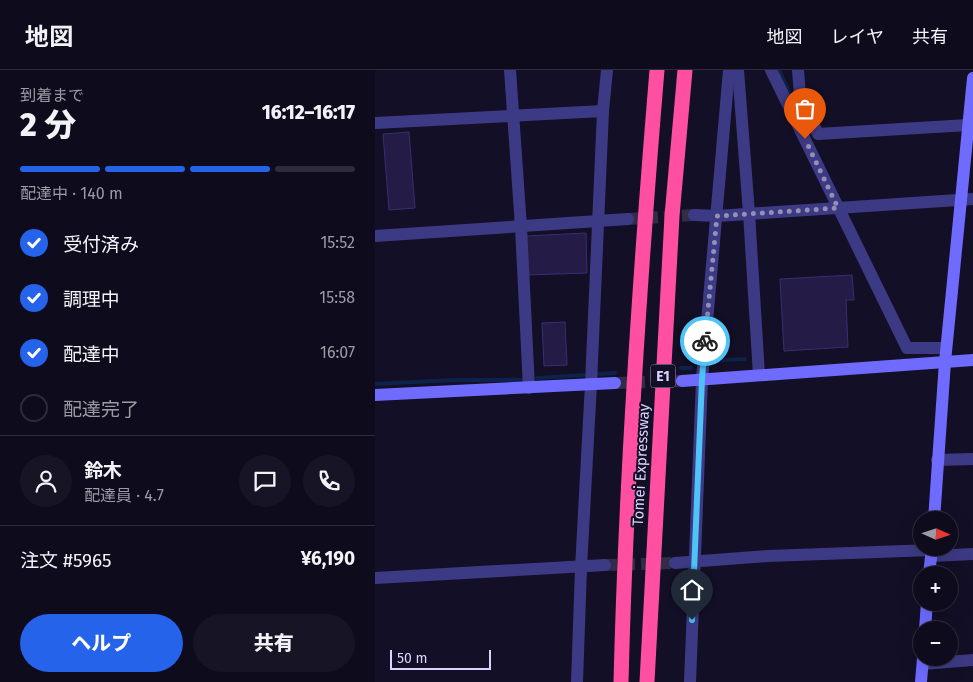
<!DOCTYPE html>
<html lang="ja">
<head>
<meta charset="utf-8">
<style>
	body { margin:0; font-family:"Fira Sans","Noto Sans JP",sans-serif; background:#171425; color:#f1f3f6; height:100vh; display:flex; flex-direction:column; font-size:19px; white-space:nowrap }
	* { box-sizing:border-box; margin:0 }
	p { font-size:16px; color:#9b9ba3 }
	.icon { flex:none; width:28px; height:28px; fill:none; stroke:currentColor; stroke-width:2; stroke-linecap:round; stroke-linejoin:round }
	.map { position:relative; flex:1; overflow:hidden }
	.details { display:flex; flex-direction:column; background:#0e0b1c; width:375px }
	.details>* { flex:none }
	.needle { width:32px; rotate:93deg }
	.buttons { position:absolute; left:538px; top:441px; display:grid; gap:10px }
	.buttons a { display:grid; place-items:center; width:45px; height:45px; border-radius:50%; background:#0e0b1c; box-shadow:0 5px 20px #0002,0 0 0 1px #2e2b3b; font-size:25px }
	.scale { position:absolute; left:15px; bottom:12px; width:101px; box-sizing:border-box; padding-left:5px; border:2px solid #d9d4ff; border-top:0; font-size:14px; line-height:18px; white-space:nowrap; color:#d9d4ff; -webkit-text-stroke:4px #130f26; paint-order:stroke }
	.pin { position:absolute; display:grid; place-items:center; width:42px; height:42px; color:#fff; margin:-51px -21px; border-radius:50% 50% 50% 0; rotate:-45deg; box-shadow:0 0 5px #0007 }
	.pin .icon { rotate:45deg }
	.courier { position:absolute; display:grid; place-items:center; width:50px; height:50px; margin:-25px; border:4px solid #4fc3f7; border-radius:50%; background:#fff; color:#222; box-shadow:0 1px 6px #0007 }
	.overview em { font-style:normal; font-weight:800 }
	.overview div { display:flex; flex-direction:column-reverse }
	.overview { display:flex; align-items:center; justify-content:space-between; height:85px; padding:0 20px }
	h1 { font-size:32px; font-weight:800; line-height:38px }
	.bar { display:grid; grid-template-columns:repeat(4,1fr); gap:8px 5px; align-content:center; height:60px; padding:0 20px }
	.bar i { height:6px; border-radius:4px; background:#2e2b3b }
	.bar .current { background:#2563eb }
	.bar p { grid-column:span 4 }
	.line { display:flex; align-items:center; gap:12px; padding:0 20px; border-top:1px solid #2e2b3b }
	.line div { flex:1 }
	.round { display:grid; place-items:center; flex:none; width:52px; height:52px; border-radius:26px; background:#171425 }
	ol { padding:0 20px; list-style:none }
	li { display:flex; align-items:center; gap:15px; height:55px }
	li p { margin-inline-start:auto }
	li .icon { padding:5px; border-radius:50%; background:#2563eb; color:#fff; stroke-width:4 }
	li:last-child { color:#9b9ba3 }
	li i { width:28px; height:28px; border:2px solid #2e2b3b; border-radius:50% }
	.action { display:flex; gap:10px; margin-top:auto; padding:10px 20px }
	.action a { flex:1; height:58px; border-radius:30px; background:#2563eb; color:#fff; font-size:20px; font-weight:800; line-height:58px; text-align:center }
	.action a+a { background:#171425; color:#f1f3f6 }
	header { display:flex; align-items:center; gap:30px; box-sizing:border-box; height:70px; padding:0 25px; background:#0e0b1c; border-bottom:1px solid #2e2b3b }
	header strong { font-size:24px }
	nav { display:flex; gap:28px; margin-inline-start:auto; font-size:18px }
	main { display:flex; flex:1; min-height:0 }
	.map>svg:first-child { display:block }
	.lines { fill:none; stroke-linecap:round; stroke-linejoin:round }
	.stream { stroke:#0c2248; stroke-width:4 }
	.building { fill:#241b47; stroke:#3b2d73 }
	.street-tunnel { stroke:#312d47; stroke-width:12; stroke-dasharray:12 6; stroke-linecap:butt }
	.secondary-tunnel { stroke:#312d47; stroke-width:12; stroke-dasharray:12 6; stroke-linecap:butt }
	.street { stroke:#3d3a85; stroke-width:12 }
	.secondary { stroke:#6f6bff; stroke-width:12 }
	.highway { stroke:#ff4fa3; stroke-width:15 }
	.done { stroke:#948fb3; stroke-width:5; stroke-dasharray:0 9 }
	.route { stroke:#4fc3f7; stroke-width:6 }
	.labels { text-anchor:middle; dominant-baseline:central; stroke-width:4; stroke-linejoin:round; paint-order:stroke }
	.shield { fill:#130f26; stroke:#9e99be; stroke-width:1 }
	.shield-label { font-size:14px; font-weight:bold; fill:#d9d4ff }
	.street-label { font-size:15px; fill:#d9d4ff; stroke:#130f26 }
</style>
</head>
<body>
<header>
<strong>地図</strong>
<nav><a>地図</a><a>レイヤ</a><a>共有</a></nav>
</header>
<main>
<section class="details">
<div class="overview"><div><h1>2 分</h1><p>到着まで</p></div><em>16:12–16:17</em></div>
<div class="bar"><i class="current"></i><i class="current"></i><i class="current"></i><i></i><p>配達中 · 140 m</p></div>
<ol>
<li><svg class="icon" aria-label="check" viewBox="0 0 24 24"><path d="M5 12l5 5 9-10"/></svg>受付済み<p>15:52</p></li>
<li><svg class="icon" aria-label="check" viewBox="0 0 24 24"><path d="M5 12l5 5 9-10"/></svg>調理中<p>15:58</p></li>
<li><svg class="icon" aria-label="check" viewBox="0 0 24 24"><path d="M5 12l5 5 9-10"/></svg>配達中<p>16:07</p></li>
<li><i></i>配達完了</li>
</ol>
<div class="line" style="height:90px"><a class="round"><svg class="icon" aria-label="person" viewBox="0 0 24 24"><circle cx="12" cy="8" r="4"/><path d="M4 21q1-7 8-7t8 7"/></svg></a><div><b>鈴木</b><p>配達員 · 4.7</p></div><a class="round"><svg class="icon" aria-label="chat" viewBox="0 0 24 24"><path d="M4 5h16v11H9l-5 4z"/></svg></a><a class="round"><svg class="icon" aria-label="phone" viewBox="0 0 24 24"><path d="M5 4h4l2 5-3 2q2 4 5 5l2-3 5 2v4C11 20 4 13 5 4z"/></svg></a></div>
<div class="line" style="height:65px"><div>注文 #5965</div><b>¥6,190</b></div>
<div class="action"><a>ヘルプ</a><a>共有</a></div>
</section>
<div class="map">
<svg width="598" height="612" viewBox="0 0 598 612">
	<rect width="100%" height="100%" fill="#130f26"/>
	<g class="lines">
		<g class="stream">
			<polyline points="404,0 421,38"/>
			<polyline points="333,291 370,289"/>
			<polyline points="306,298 316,298"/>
			<polyline points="162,308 240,303"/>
			<polyline points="0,314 79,310 147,310"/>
		</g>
	</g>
	<g class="building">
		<polygon points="34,62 40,138 14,140 8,64"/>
		<polygon points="211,163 212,203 153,205 151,166"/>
		<polygon points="477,205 479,230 471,230 473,277 409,281 405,209"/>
		<polygon points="190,252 192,295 169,296 167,253"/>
	</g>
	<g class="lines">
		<g class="street-tunnel">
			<polyline points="253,149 319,145"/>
			<polyline points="230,495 300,493"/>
		</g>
		<polyline class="secondary-tunnel" points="240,313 307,311"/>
		<g class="street">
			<polyline points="135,0 146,157 154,318"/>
			<polyline points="363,0 374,143 384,305"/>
			<polyline points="396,0 532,278 571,278"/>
			<polyline points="423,0 425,26 443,64 593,55"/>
			<polyline points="0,53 228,41"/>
			<polyline points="319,145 342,146 598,129"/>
			<polyline points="0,166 253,149"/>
			<polyline points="562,390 598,389"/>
			<polyline points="556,486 598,484"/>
			<polyline points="300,493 393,486 557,480"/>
			<polyline points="0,508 230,495"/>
			<polyline points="548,594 598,590"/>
			<polyline points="202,612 206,498 216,314 228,41 232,0"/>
			<polyline points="315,612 327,309 354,0"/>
		</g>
		<g class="secondary">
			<polyline points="307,311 598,290"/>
			<polyline points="0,325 240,313"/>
			<polyline points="559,450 570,292 598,8"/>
			<polyline points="554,505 557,478"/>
			<polyline points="550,560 552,532"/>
			<polyline points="546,612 548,588"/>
		</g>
		<g class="highway">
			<path d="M 246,612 C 251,408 265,204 282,0"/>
			<polyline points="272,612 297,146 310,0"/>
		</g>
	</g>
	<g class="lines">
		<polyline class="done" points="330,271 342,146 463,138 430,69"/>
		<polyline class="route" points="317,550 327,309 330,271"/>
	</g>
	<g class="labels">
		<rect class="shield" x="275.5" y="294.5" width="25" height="23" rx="4"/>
		<g class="shield-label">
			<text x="288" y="306">E1</text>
		</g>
		<g class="street-label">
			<text transform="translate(266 395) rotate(-87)">Tomei Expressway</text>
		</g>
	</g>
</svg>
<div class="buttons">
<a><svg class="needle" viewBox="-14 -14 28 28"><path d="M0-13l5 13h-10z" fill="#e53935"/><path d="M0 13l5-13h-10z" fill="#9b9ba3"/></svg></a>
<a>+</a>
<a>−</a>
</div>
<div class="scale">50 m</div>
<div class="pin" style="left:430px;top:69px;background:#ea580c"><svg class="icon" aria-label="bag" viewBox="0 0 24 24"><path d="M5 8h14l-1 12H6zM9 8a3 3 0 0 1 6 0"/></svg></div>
<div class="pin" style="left:317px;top:550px;background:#1f2937"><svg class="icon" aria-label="home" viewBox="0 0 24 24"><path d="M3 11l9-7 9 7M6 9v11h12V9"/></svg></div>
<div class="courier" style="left:330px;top:271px"><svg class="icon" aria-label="bike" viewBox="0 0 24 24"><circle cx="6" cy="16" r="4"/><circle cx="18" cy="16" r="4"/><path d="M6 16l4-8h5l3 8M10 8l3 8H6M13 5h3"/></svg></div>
</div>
</main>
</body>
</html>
